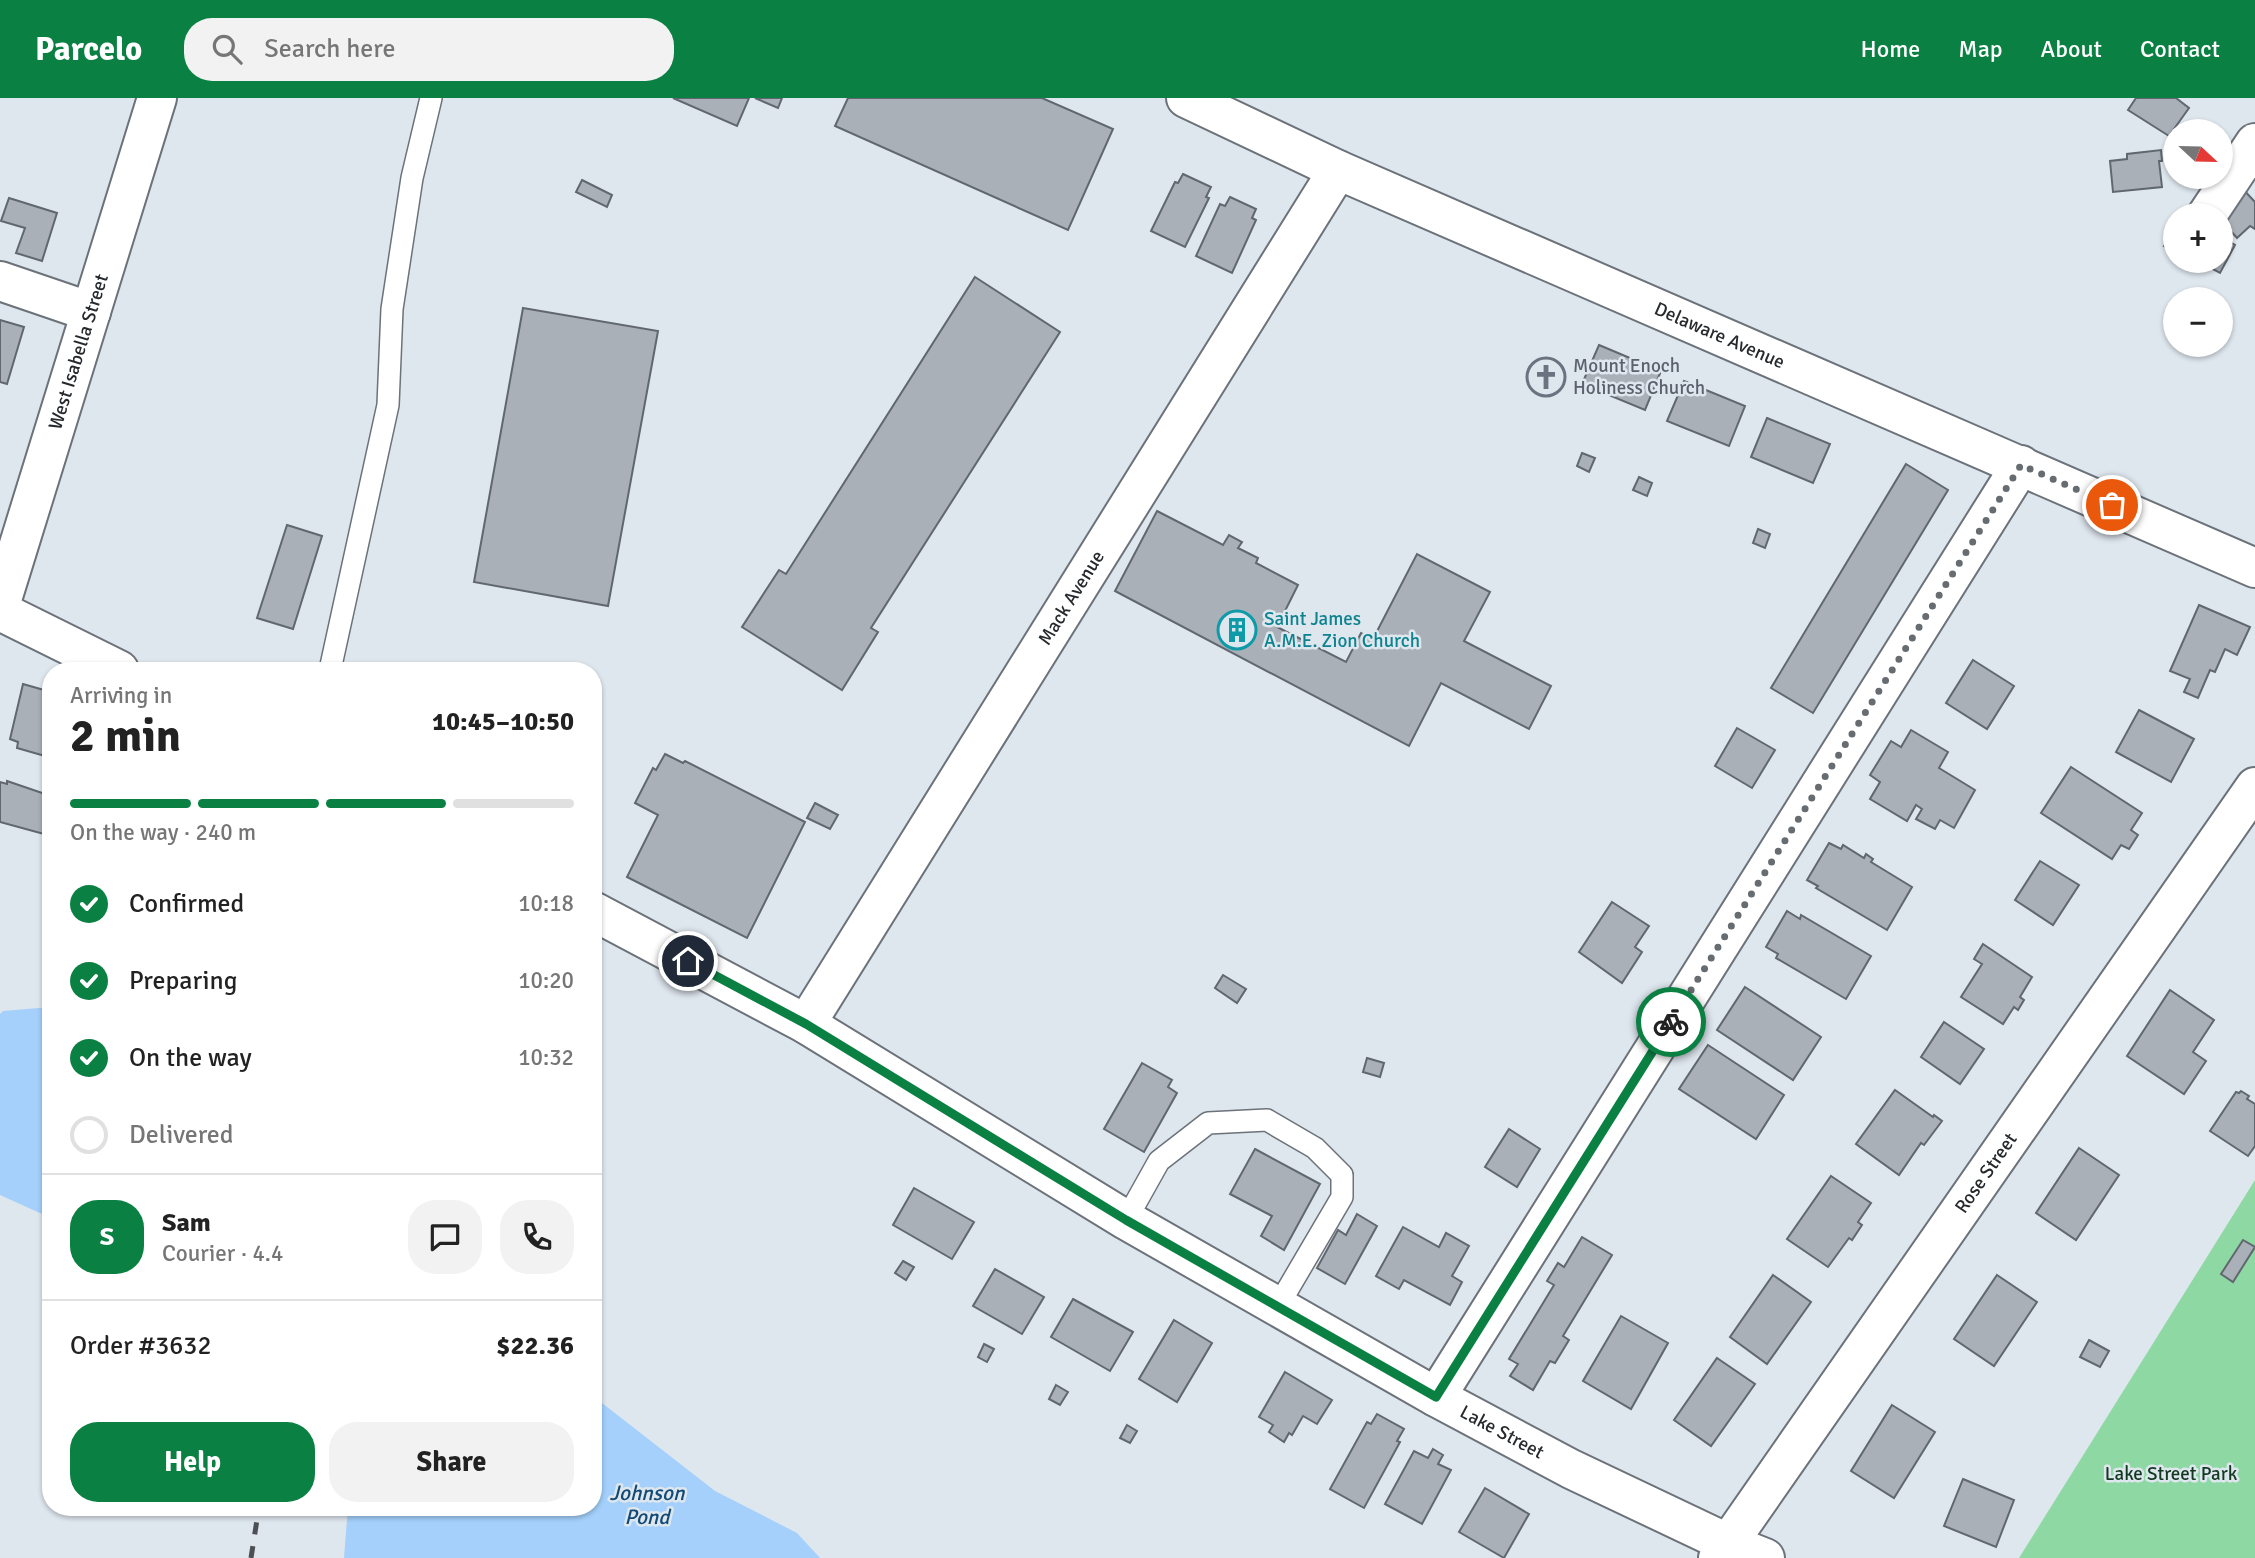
<!DOCTYPE html>
<html lang="en">
<head>
<meta charset="utf-8">
<style>
	body { margin:0; font-family:Signika,sans-serif; background:#f2f2f2; color:#222; height:100vh; display:flex; flex-direction:column; font-size:26px; white-space:nowrap }
	* { box-sizing:border-box; margin:0 }
	p { font-size:23px; color:#767676 }
	.icon { flex:none; width:38px; height:38px; fill:none; stroke:currentColor; stroke-width:2; stroke-linecap:round; stroke-linejoin:round }
	.map { position:relative; flex:1; overflow:hidden }
	.panel { position:absolute; left:42px; top:564px; width:560px; height:854px; display:flex; flex-direction:column; background:#fff; border-radius:28px; box-shadow:0 2px 5px #0004 }
	.panel>* { flex:none }
	.needle { width:46px; rotate:112deg }
	.tools { position:absolute; left:2163px; top:21px; display:grid; gap:14px }
	.tools a { display:grid; place-items:center; width:70px; height:70px; border-radius:50%; background:#fff; box-shadow:0 2px 5px #0004; font-size:35px }
	.pin { position:absolute; display:grid; place-items:center; width:60px; height:60px; color:#fff; margin:-30px; border:4px solid #fff; border-radius:50%; box-shadow:0 2px 7px #0007 }
	.courier { position:absolute; display:grid; place-items:center; width:70px; height:70px; margin:-35px; border:5px solid #0b8043; border-radius:50%; background:#fff; color:#222; box-shadow:0 2px 9px #0007 }
	.summary em { font-style:normal; font-weight:700 }
	.summary div { display:flex; flex-direction:column-reverse }
	.summary { display:flex; align-items:center; justify-content:space-between; height:119px; padding:0 28px }
	h1 { font-size:46px; font-weight:700; line-height:52px }
	.bar { display:grid; grid-template-columns:repeat(4,1fr); gap:10px 7px; align-content:center; height:84px; padding:0 28px }
	.bar i { height:9px; border-radius:5px; background:#e0e0e0 }
	.bar .on { background:#0b8043 }
	.bar p { grid-column:span 4 }
	.line { display:flex; align-items:center; gap:18px; padding:0 28px; border-top:2px solid #e0e0e0 }
	.line div { flex:1 }
	.round { display:grid; place-items:center; flex:none; width:74px; height:74px; border-radius:28px; background:#f2f2f2 }
	ol { padding:0 28px; list-style:none }
	li { display:flex; align-items:center; gap:21px; height:77px }
	li p { margin-inline-start:auto }
	li .icon { padding:7px; border-radius:50%; background:#0b8043; color:#fff; stroke-width:4 }
	li:last-child { color:#767676 }
	li i { width:38px; height:38px; border:4px solid #e0e0e0; border-radius:50% }
	.primary-button { display:flex; gap:14px; margin-top:auto; padding:14px 28px }
	.primary-button a { flex:1; height:80px; border-radius:28px; background:#0b8043; color:#fff; font-size:28px; font-weight:700; line-height:80px; text-align:center }
	.primary-button a+a { background:#f2f2f2; color:#222 }
	header { display:flex; align-items:center; gap:42px; box-sizing:border-box; height:98px; padding:0 35px; background:#0b8043; color:#fff }
	header strong { font-size:33px }
	nav { display:flex; gap:38px; margin-inline-start:auto; font-size:24px }
	.search { width:490px; height:63px; background:#f2f2f2; display:flex; align-items:center; gap:18px; box-sizing:border-box; padding:0 24px; border-radius:28px; color:#767676; font-size:26px }
	.map>svg:first-child { display:block }
	.green { fill:#8ed9a3 }
	.water { fill:#a4d0fb }
	.building { fill:#a9b0b8; stroke:#61676f; stroke-width:2 }
	.lines { fill:none; stroke-linecap:round; stroke-linejoin:round }
	.service-casing { stroke:#6c727a; stroke-width:24 }
	.minor-casing { stroke:#6c727a; stroke-width:42 }
	.tertiary-casing { stroke:#6c727a; stroke-width:42 }
	.service { stroke:#fff; stroke-width:21 }
	.minor { stroke:#fff; stroke-width:38 }
	.tertiary { stroke:#fff; stroke-width:38 }
	.rail { stroke:#4c5054; stroke-width:5; stroke-dasharray:12 12; stroke-linecap:butt }
	.done { stroke:#676c71; stroke-width:7; stroke-dasharray:0 12.6 }
	.route { stroke:#0b8043; stroke-width:9 }
	.labels { text-anchor:middle; dominant-baseline:central; stroke-width:5; stroke-linejoin:round; paint-order:stroke }
	.street-label { font-size:19px; fill:#272a2d; stroke:#dee6ee }
	.worship-label { font-size:19px; fill:#5b616d; stroke:#dee6ee; text-anchor:start }
	.culture-label { font-size:19px; fill:#0d838f; stroke:#dee6ee; text-anchor:start }
	.park-label { font-size:19px; fill:#12381f; stroke:#dee6ee }
	.water-label { font-size:21px; font-style:italic; fill:#124975; stroke:#dee6ee }
</style>
</head>
<body>
<header>
<strong>Parcelo</strong>
<div class="search"><svg class="icon" aria-label="search" viewBox="0 0 24 24"><circle cx="10" cy="10" r="6"/><path d="M15 15l6 6"/></svg>Search here</div>
<nav><a>Home</a><a>Map</a><a>About</a><a>Contact</a></nav>
</header>
<div class="map">
<svg width="2255" height="1460" viewBox="0 0 2255 1460">
	<rect width="100%" height="100%" fill="#dee6ee"/>
	<polygon class="green" points="2255,1082 2255,1460 2019,1460"/>
	<g class="water">
		<polygon points="51,909 51,1120 0,1097 0,916 3,913"/>
		<polygon points="593,1298 715,1393 797,1435 820,1460 344,1460 348,1409 593,1409"/>
	</g>
	<g class="building">
		<polygon points="673,0 749,0 737,28"/>
		<polygon points="755,0 782,0 778,10"/>
		<polygon points="848,0 1042,0 1113,31 1068,132 835,28"/>
		<polygon points="2136,0 2176,0 2189,10 2169,38 2128,12"/>
		<polygon points="2161,52 2162,63 2159,63 2162,89 2113,94 2110,63 2127,61 2127,56"/>
		<polygon points="1183,76 1211,89 1206,99 1209,100 1185,149 1151,133 1175,84 1178,85"/>
		<polygon points="582,82 612,97 607,109 576,94"/>
		<polygon points="2241,89 2255,104 2255,131 2250,128 2237,140 2221,122"/>
		<polygon points="1230,99 1256,111 1252,120 1256,122 1232,175 1196,158 1220,106 1225,108"/>
		<polygon points="9,100 57,115 42,163 16,155 25,130 1,123"/>
		<polygon points="2171,136 2175,138 2175,153 2164,148"/>
		<polygon points="2221,139 2235,147 2220,175 2198,163 2221,163"/>
		<polygon points="975,179 1060,234 871,530 878,534 842,592 742,529 779,472 786,476"/>
		<polygon points="523,210 658,233 608,508 474,484"/>
		<polygon points="0,222 24,229 7,286 0,284"/>
		<polygon points="1599,247 1661,273 1645,312 1582,286"/>
		<polygon points="1684,283 1745,308 1729,348 1667,323"/>
		<polygon points="1767,320 1830,346 1813,385 1751,359"/>
		<polygon points="1582,355 1595,360 1589,374 1577,368"/>
		<polygon points="1906,366 1948,392 1813,615 1771,590"/>
		<polygon points="1639,379 1652,385 1647,398 1633,392"/>
		<polygon points="1157,413 1223,447 1229,437 1242,444 1238,450 1258,460 1256,465 1298,487 1277,529 1346,564 1361,535 1373,541 1417,456 1490,494 1464,543 1551,588 1529,631 1441,585 1409,648 1115,493"/>
		<polygon points="287,427 322,438 293,531 257,520"/>
		<polygon points="1758,431 1770,436 1765,450 1753,445"/>
		<polygon points="2199,507 2250,529 2237,557 2225,551 2215,574 2210,572 2198,600 2184,594 2190,581 2170,573"/>
		<polygon points="1973,562 2014,588 1987,631 1946,605"/>
		<polygon points="23,586 51,594 51,640 45,658 17,650 18,644 10,641"/>
		<polygon points="2139,612 2194,641 2171,684 2116,654"/>
		<polygon points="1737,630 1775,652 1752,690 1715,668"/>
		<polygon points="1911,632 1948,654 1939,670 1975,692 1954,730 1940,722 1935,731 1916,721 1922,711 1916,707 1907,723 1870,701 1880,684 1870,677 1891,643 1901,649"/>
		<polygon points="665,656 683,665 685,663 805,724 747,840 627,779 658,717 635,705 653,670 656,672"/>
		<polygon points="2071,669 2142,715 2131,732 2138,737 2129,751 2121,747 2112,761 2041,715"/>
		<polygon points="7,683 51,698 51,712 44,736 0,724 0,684 7,686"/>
		<polygon points="815,705 838,717 830,731 807,720"/>
		<polygon points="1829,745 1841,751 1843,747 1864,760 1866,756 1873,761 1871,764 1912,789 1887,832 1816,790 1818,788 1807,782"/>
		<polygon points="2040,763 2079,787 2053,827 2015,802"/>
		<polygon points="1612,804 1649,828 1635,849 1642,854 1622,885 1579,854"/>
		<polygon points="1787,813 1800,821 1801,817 1871,858 1846,901 1776,860 1778,856 1766,849"/>
		<polygon points="1983,846 2032,879 2020,899 2024,902 2018,912 2014,909 2003,926 1961,899 1982,866 1974,861"/>
		<polygon points="1223,877 1246,891 1237,905 1215,890"/>
		<polygon points="1745,889 1821,939 1793,982 1717,932"/>
		<polygon points="2170,892 2214,922 2193,954 2206,963 2184,996 2127,958"/>
		<polygon points="1944,924 1984,951 1960,986 1921,959"/>
		<polygon points="1708,947 1784,997 1756,1041 1679,991"/>
		<polygon points="1367,960 1384,965 1380,979 1363,974"/>
		<polygon points="1142,965 1172,982 1168,989 1177,995 1144,1054 1104,1031"/>
		<polygon points="1895,992 1933,1019 1934,1017 1942,1023 1924,1047 1921,1045 1899,1077 1856,1046"/>
		<polygon points="2241,993 2249,998 2247,1001 2255,1006 2255,1048 2248,1058 2210,1033 2236,994 2239,995"/>
		<polygon points="1509,1031 1540,1051 1517,1089 1485,1069"/>
		<polygon points="2079,1050 2119,1077 2076,1142 2036,1115"/>
		<polygon points="1255,1051 1320,1086 1284,1152 1261,1138 1272,1118 1230,1096"/>
		<polygon points="1831,1078 1871,1105 1858,1124 1862,1127 1852,1142 1849,1140 1828,1169 1787,1141"/>
		<polygon points="914,1090 974,1124 952,1161 893,1127"/>
		<polygon points="1357,1116 1377,1128 1345,1186 1317,1170 1338,1132 1346,1137"/>
		<polygon points="1403,1129 1439,1149 1446,1135 1469,1148 1452,1178 1462,1184 1450,1207 1404,1182 1399,1191 1376,1178"/>
		<polygon points="1582,1139 1612,1157 1563,1238 1569,1242 1555,1265 1550,1263 1533,1292 1510,1278 1518,1266 1509,1261 1554,1187 1547,1183 1558,1165 1564,1169"/>
		<polygon points="2243,1142 2255,1149 2233,1184 2221,1176"/>
		<polygon points="903,1163 914,1169 906,1182 895,1175"/>
		<polygon points="995,1171 1044,1199 1022,1236 973,1208"/>
		<polygon points="1773,1177 1811,1204 1767,1266 1730,1239"/>
		<polygon points="1997,1177 2037,1204 1994,1268 1954,1241"/>
		<polygon points="1073,1201 1133,1234 1110,1273 1051,1239"/>
		<polygon points="1621,1218 1668,1245 1631,1311 1583,1283"/>
		<polygon points="1174,1222 1212,1245 1177,1304 1139,1281"/>
		<polygon points="2089,1242 2109,1253 2100,1269 2080,1259"/>
		<polygon points="984,1246 994,1251 987,1264 978,1259"/>
		<polygon points="1717,1260 1755,1286 1711,1348 1674,1322"/>
		<polygon points="1285,1274 1332,1302 1317,1326 1303,1318 1292,1337 1289,1335 1284,1344 1269,1334 1273,1327 1259,1319"/>
		<polygon points="1056,1287 1068,1294 1060,1307 1049,1301"/>
		<polygon points="1892,1307 1935,1334 1894,1400 1851,1373"/>
		<polygon points="1377,1316 1404,1331 1397,1343 1400,1344 1364,1410 1330,1391 1367,1324 1371,1326"/>
		<polygon points="1127,1327 1137,1333 1130,1345 1120,1340"/>
		<polygon points="1433,1351 1443,1357 1438,1366 1451,1372 1422,1426 1385,1406 1414,1353 1428,1360"/>
		<polygon points="1963,1381 2014,1402 1996,1449 1944,1428"/>
		<polygon points="1485,1390 1529,1416 1504,1460 1459,1434"/>
	</g>
	<g class="lines">
		<defs>
			<g id="service">
				<polyline points="330,572 388,307 392,211 412,80 431,0"/>
				<polyline points="1126,1122 1159,1063 1208,1025 1267,1022 1315,1050 1342,1077 1342,1099 1278,1208"/>
			</g>
			<g id="minor">
				<path id="s1" d="M 1186,0 L 1338,72 L 2255,470"/>
				<polyline points="2207,117 2255,45"/>
				<polyline points="0,183 91,214"/>
				<path id="s2" d="M 806,926 L 1338,72"/>
				<polyline points="1436,1299 2021,367"/>
				<path id="s3" d="M 1718,1460 L 2255,689"/>
			</g>
			<g id="tertiary">
				<path id="s4" d="M 0,508 L 157,0"/>
				<polyline points="0,513 119,572"/>
				<path id="s5" d="M 593,813 L 806,926 L 1126,1122 L 1436,1299 L 1571,1371 L 1727,1445 L 1765,1460"/>
			</g>
		</defs>
		<use href="#service" class="service-casing"/>
		<use href="#minor" class="minor-casing"/>
		<use href="#tertiary" class="tertiary-casing"/>
		<use href="#service" class="service"/>
		<use href="#minor" class="minor"/>
		<use href="#tertiary" class="tertiary"/>
		<polyline class="rail" points="251,1460 259,1409"/>
	</g>
	<g class="lines">
		<polyline class="done" points="1671,924 2021,367 2112,407"/>
		<polyline class="route" points="688,863 806,926 1126,1122 1436,1299 1671,924"/>
	</g>
	<defs>
		<symbol id="church-ring" viewBox="-11 -11 22 22"><circle r="9.5" fill="#dee6ee" stroke="#6b7280" stroke-width="1.5"/><path d="M-1.2-6h2.4v3.5h3.3v2.4h-3.3V6h-2.4V-.1h-3.3v-2.4h3.3Z" fill="#6b7280"/></symbol>
		<symbol id="building-ring" viewBox="-11 -11 22 22"><circle r="9.5" fill="#dee6ee" stroke="#0f9aa8" stroke-width="1.5"/><path d="M-4-6H4V6H1V3H-1V6H-4ZM-2.5-4.3h1.7v1.8h-1.7ZM.8-4.3h1.7v1.8H.8ZM-2.5-1h1.7V.8h-1.7ZM.8-1h1.7V.8H.8Z" fill="#0f9aa8"/></symbol>
	</defs>
	<g fill-rule="evenodd">
		<use href="#church-ring" x="1524" y="257" width="44" height="44"/>
		<use href="#building-ring" x="1215" y="510" width="44" height="44"/>
	</g>
	<g class="labels">
		<g class="street-label">
			<text stroke="none"><textPath href="#s1" startOffset="584">Delaware Avenue</textPath></text>
			<text stroke="none"><textPath href="#s4" startOffset="266">West Isabella Street</textPath></text>
			<text stroke="none"><textPath href="#s2" startOffset="502">Mack Avenue</textPath></text>
			<text stroke="none"><textPath href="#s3" startOffset="469">Rose Street</textPath></text>
			<text stroke="none"><textPath href="#s5" startOffset="1048">Lake Street</textPath></text>
		</g>
		<g class="worship-label">
			<text x="1573" y="268">Mount Enoch<tspan x="1573" dy="22">Holiness Church</tspan></text>
		</g>
		<g class="culture-label">
			<text x="1264" y="521">Saint James<tspan x="1264" dy="22">A.M.E. Zion Church</tspan></text>
		</g>
		<g class="park-label">
			<text x="2171" y="1376">Lake Street Park</text>
		</g>
		<g class="water-label">
			<text x="647" y="1395">Johnson<tspan x="647" dy="24">Pond</tspan></text>
		</g>
	</g>
</svg>
<div class="tools">
<a><svg class="needle" viewBox="-14 -14 28 28"><path d="M0-13l5 13h-10z" fill="#e53935"/><path d="M0 13l5-13h-10z" fill="#767676"/></svg></a>
<a>+</a>
<a>−</a>
</div>
<div class="pin" style="left:2112px;top:407px;background:#ea580c"><svg class="icon" aria-label="bag" viewBox="0 0 24 24"><path d="M5 8h14l-1 12H6zM9 8a3 3 0 0 1 6 0"/></svg></div>
<div class="pin" style="left:688px;top:863px;background:#1f2937"><svg class="icon" aria-label="home" viewBox="0 0 24 24"><path d="M3 11l9-7 9 7M6 9v11h12V9"/></svg></div>
<div class="courier" style="left:1671px;top:924px"><svg class="icon" aria-label="bike" viewBox="0 0 24 24"><circle cx="6" cy="16" r="4"/><circle cx="18" cy="16" r="4"/><path d="M6 16l4-8h5l3 8M10 8l3 8H6M13 5h3"/></svg></div>
<section class="panel">
<div class="summary"><div><h1>2 min</h1><p>Arriving in</p></div><em>10:45–10:50</em></div>
<div class="bar"><i class="on"></i><i class="on"></i><i class="on"></i><i></i><p>On the way · 240 m</p></div>
<ol>
<li><svg class="icon" aria-label="check" viewBox="0 0 24 24"><path d="M5 12l5 5 9-10"/></svg>Confirmed<p>10:18</p></li>
<li><svg class="icon" aria-label="check" viewBox="0 0 24 24"><path d="M5 12l5 5 9-10"/></svg>Preparing<p>10:20</p></li>
<li><svg class="icon" aria-label="check" viewBox="0 0 24 24"><path d="M5 12l5 5 9-10"/></svg>On the way<p>10:32</p></li>
<li><i></i>Delivered</li>
</ol>
<div class="line" style="height:126px"><b class="round" style="background:#0b8043;color:#fff">S</b><div><b>Sam</b><p>Courier · 4.4</p></div><a class="round"><svg class="icon" aria-label="chat" viewBox="0 0 24 24"><path d="M4 5h16v11H9l-5 4z"/></svg></a><a class="round"><svg class="icon" aria-label="phone" viewBox="0 0 24 24"><path d="M5 4h4l2 5-3 2q2 4 5 5l2-3 5 2v4C11 20 4 13 5 4z"/></svg></a></div>
<div class="line" style="height:91px"><div>Order #3632</div><b>$22.36</b></div>
<div class="primary-button"><a>Help</a><a>Share</a></div>
</section>
</div>
</body>
</html>
